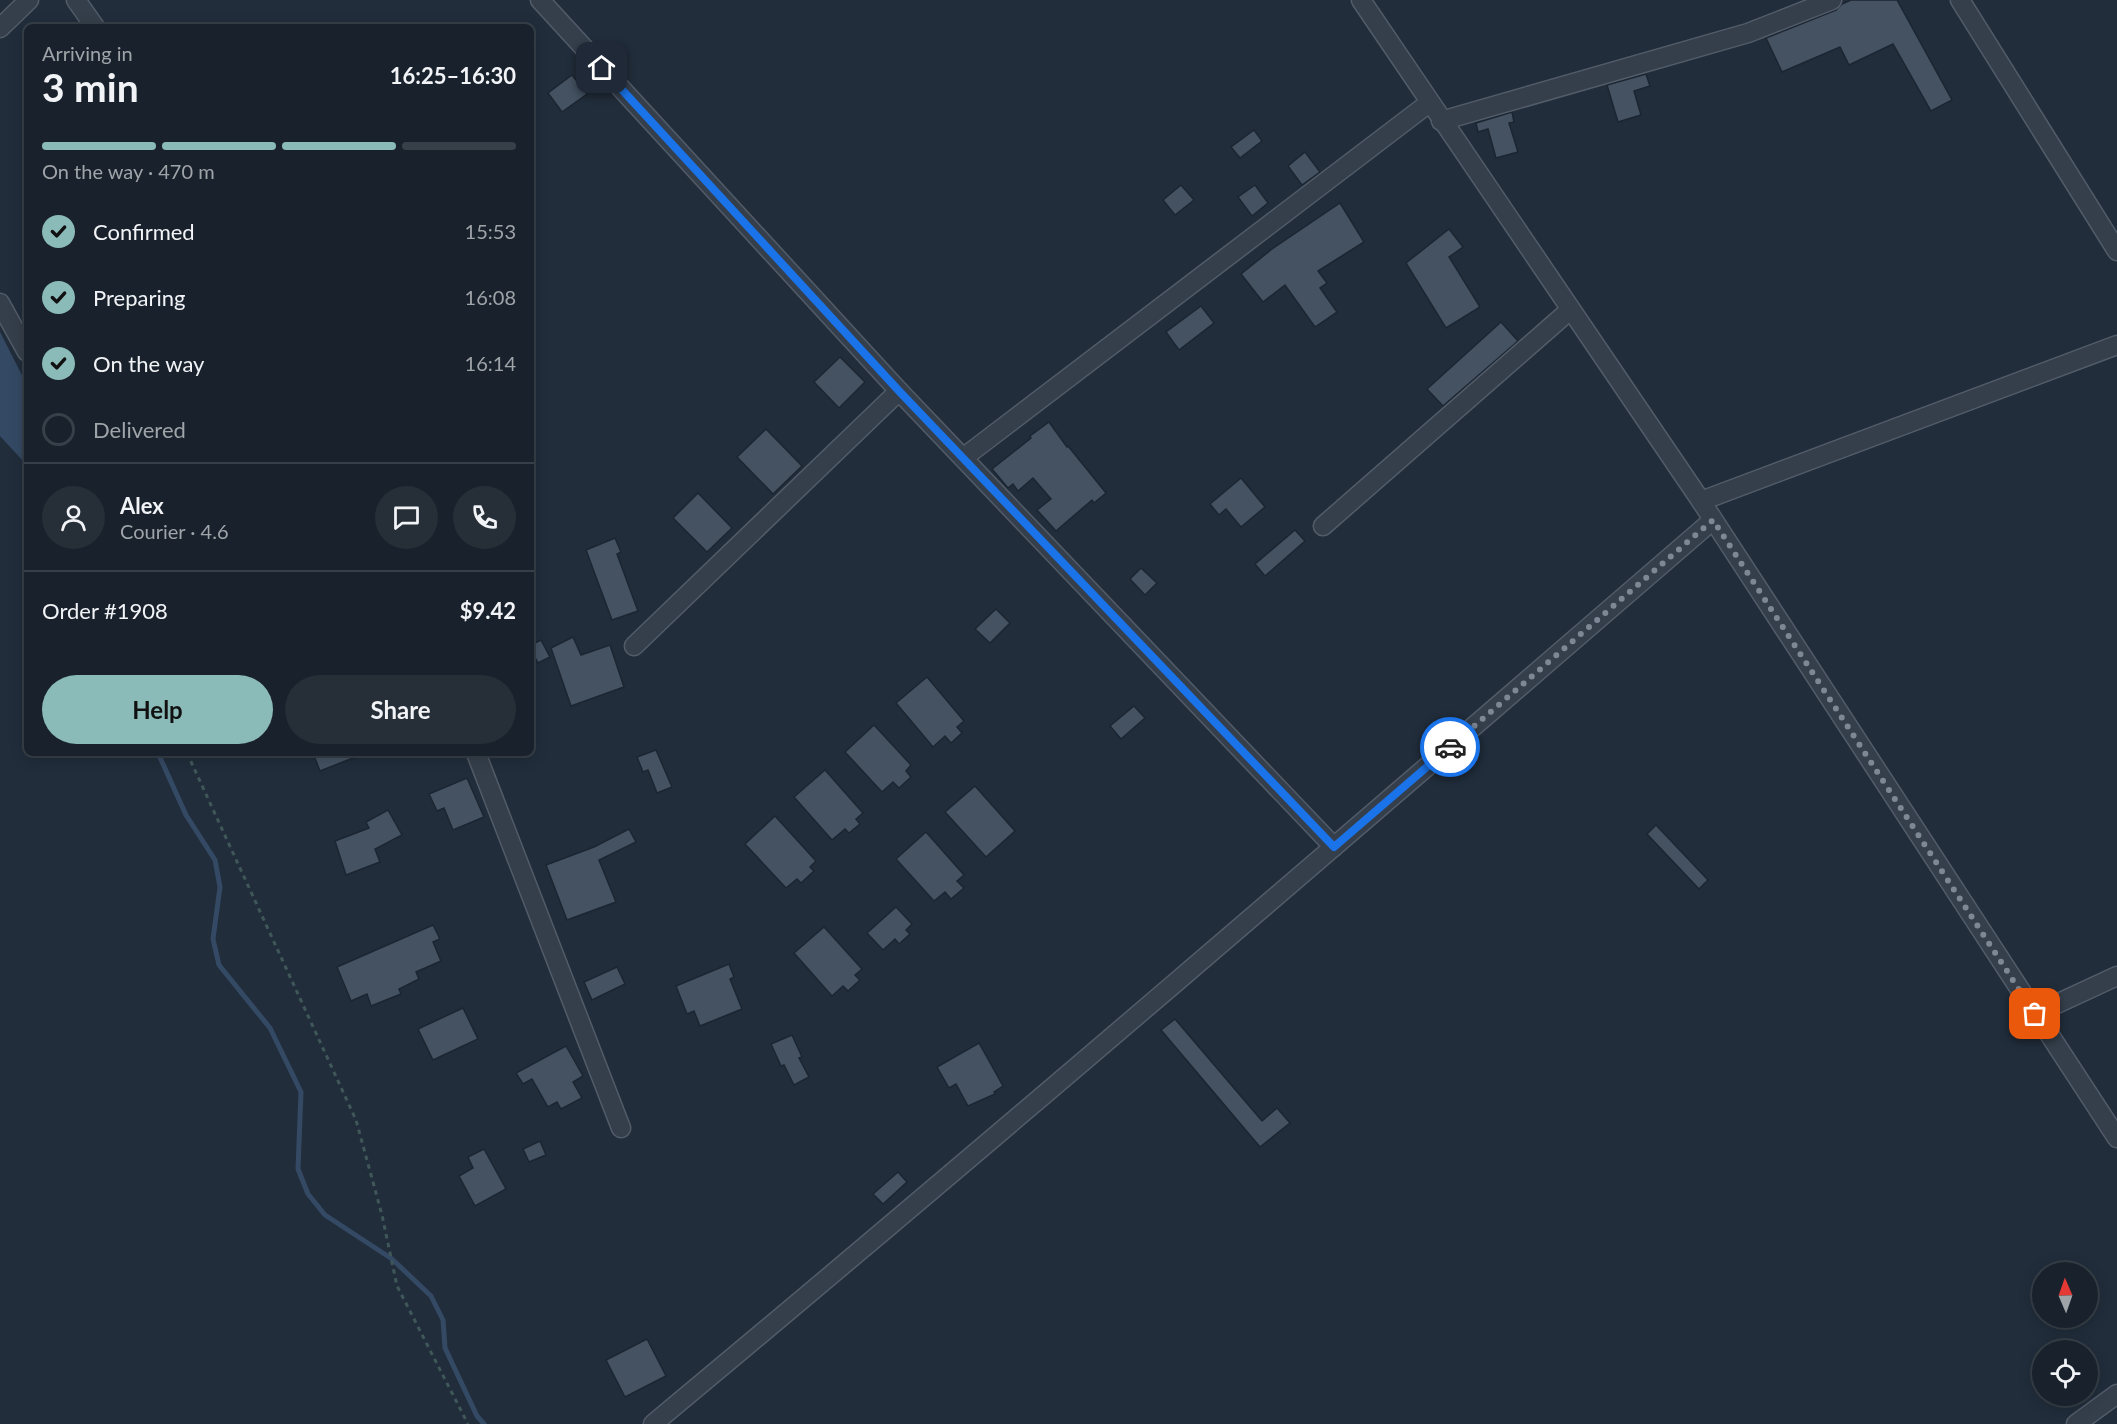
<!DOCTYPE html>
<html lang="en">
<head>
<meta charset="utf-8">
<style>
	body { margin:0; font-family:Lato,sans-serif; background:#262f38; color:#f1f3f6; height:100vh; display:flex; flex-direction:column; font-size:22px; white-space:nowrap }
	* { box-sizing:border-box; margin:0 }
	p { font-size:20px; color:#9fa4a9 }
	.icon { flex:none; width:33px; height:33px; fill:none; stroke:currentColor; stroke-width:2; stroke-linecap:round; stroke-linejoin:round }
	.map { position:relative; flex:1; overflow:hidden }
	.details { position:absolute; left:24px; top:24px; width:510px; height:732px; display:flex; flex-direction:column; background:#19222c; border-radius:9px; box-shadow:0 3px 15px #0003,0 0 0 2px #373f48 }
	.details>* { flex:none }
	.needle { width:39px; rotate:358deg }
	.buttons { position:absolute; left:2032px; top:1262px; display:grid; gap:12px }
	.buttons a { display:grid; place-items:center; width:66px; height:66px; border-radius:50%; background:#19222c; box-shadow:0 3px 15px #0003,0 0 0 2px #373f48; font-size:30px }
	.pin { position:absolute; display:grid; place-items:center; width:51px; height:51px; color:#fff; margin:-26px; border-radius:12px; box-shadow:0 3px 9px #0006 }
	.courier { position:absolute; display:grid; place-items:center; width:60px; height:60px; margin:-30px; border:4px solid #1a73e8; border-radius:50%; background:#fff; color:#222; box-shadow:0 2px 8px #0007 }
	.headline em { font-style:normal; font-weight:700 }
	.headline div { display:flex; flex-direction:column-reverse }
	.headline { display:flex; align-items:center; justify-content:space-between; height:102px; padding:0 18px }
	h1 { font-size:39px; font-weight:700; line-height:45px }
	.bar { display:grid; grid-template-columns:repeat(4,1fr); gap:9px 6px; align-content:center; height:72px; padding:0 18px }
	.bar i { height:8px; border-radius:4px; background:#373f48 }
	.bar .active { background:#8bbbb9 }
	.bar p { grid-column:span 4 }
	.line { display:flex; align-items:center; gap:15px; padding:0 18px; border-top:2px solid #373f48 }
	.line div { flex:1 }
	.round { display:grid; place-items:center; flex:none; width:63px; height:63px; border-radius:32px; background:#262f38 }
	ol { padding:0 18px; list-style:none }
	li { display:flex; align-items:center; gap:18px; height:66px }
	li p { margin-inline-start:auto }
	li .icon { padding:6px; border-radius:50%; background:#8bbbb9; color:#111; stroke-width:4 }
	li:last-child { color:#9fa4a9 }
	li i { width:33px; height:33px; border:3px solid #373f48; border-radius:50% }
	.button { display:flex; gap:12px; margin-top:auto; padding:12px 18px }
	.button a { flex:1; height:69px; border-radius:36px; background:#8bbbb9; color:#111; font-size:24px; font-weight:700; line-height:69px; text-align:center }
	.button a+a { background:#262f38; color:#f1f3f6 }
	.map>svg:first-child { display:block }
	.water { fill:#344963 }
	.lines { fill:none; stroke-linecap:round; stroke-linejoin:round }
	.stream { stroke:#344963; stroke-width:5 }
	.building { fill:#445262; stroke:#1c2632; stroke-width:1.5 }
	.minor-casing { stroke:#525c69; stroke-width:21 }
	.path { stroke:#405759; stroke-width:3; stroke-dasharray:4.5 4.5; stroke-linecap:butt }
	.minor { stroke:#353f4b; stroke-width:18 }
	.done { stroke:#7d8896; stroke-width:6; stroke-dasharray:0 10.8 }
	.route { stroke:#1a73e8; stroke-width:8 }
</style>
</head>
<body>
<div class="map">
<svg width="2117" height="1424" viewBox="0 0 2117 1424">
	<rect width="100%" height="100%" fill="#212d3b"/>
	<polygon class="water" points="0,332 27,385 27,471 23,461 0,436"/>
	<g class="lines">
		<polyline class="stream" points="158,753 186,815 215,860 220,887 213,939 219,965 270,1028 301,1092 298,1169 308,1194 325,1215 392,1259 431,1296 443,1320 445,1348 477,1416 484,1424"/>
	</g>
	<g class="building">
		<polygon points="1851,0 1897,0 1952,100 1931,111 1893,44 1849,65 1840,47 1782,72 1766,38 1836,10 1842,4"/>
		<polygon points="1646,74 1650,86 1634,91 1641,115 1618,122 1607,85"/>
		<polygon points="572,75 587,94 562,112 548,93"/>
		<polygon points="1512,112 1514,122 1509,123 1518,152 1496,158 1488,129 1478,132 1476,123"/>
		<polygon points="1254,130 1262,141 1240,158 1231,147"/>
		<polygon points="1305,152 1320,172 1302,185 1288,166"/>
		<polygon points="1181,185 1194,200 1175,215 1163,200"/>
		<polygon points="1255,185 1268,203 1252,216 1238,197"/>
		<polygon points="1340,203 1364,242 1318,271 1327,283 1320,288 1337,312 1315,327 1285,285 1263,302 1241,274 1272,249"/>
		<polygon points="1449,229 1463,247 1449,257 1480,307 1446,328 1406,263"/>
		<polygon points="1201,306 1214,323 1179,350 1166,332"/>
		<polygon points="1501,322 1518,341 1443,406 1427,389"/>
		<polygon points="840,357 865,382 839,408 814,382"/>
		<polygon points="1049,422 1067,447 1068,446 1106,493 1094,503 1092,500 1056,531 1037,510 1051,499 1033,478 1018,491 1013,484 1008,488 992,469 1031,438 1030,436"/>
		<polygon points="766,429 802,466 773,494 737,457"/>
		<polygon points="1241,478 1265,507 1241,527 1226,509 1219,515 1210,504"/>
		<polygon points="698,493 732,528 707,552 673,518"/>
		<polygon points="1295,530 1305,541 1265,576 1255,564"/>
		<polygon points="615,538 621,552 617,554 638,611 612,620 586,550"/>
		<polygon points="1141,568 1157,583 1145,595 1130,579"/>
		<polygon points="996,609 1010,623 990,643 975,629"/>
		<polygon points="573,637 581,655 610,645 624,687 571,706 551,648"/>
		<polygon points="541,640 550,657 538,663 531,650 531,645"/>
		<polygon points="927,677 964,721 957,727 962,733 951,743 945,736 933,747 896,703"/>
		<polygon points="1134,706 1145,718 1121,739 1110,726"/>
		<polygon points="874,725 911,765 906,771 911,777 899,788 893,782 882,792 845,752"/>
		<polygon points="656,750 672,787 657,793 648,770 643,772 637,757"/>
		<polygon points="313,753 363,753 363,754 320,771"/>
		<polygon points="825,770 863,813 856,819 860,824 849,833 845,829 832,840 794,797"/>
		<polygon points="467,778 484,817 453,830 444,808 437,811 429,794"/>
		<polygon points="975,786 1015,831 986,857 945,812"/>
		<polygon points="388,810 402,835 375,849 380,862 346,875 335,841 369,828 366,822"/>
		<polygon points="775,816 816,861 810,867 814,871 801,883 797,879 786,888 745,844"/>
		<polygon points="1656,825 1708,880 1699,889 1647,834"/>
		<polygon points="629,829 636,842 599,860 616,902 567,920 546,865 594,847"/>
		<polygon points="926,832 964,875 957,881 964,888 951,899 945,892 934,901 896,859"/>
		<polygon points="896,907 912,924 906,930 910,934 899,944 895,939 883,950 867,933"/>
		<polygon points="433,925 440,939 433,942 441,961 416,972 419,979 399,989 401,994 371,1006 367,994 351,1001 337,967"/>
		<polygon points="824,927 862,969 855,975 860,980 848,991 843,986 832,996 794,953"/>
		<polygon points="729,964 734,977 730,979 742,1009 700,1026 694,1011 687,1014 676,986"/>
		<polygon points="617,967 625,984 592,1000 584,982"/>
		<polygon points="463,1008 478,1039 433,1060 418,1029"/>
		<polygon points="1175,1019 1262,1121 1277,1108 1290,1123 1260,1147 1161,1030"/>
		<polygon points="792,1035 802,1057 799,1058 809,1077 794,1085 784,1065 781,1066 771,1044"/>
		<polygon points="979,1043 1003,1086 994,1092 995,1094 968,1106 956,1084 949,1088 937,1067"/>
		<polygon points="566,1046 583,1076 573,1082 582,1098 561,1109 557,1102 548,1107 532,1079 523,1084 516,1073"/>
		<polygon points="540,1141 546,1155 529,1162 523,1149"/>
		<polygon points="484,1149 506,1189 475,1206 459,1176 473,1168 468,1157"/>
		<polygon points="898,1172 907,1182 883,1204 873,1194"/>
		<polygon points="647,1339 666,1376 625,1397 606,1360"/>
	</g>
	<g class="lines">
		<defs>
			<g id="minor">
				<polyline points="76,0 95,27"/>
				<polyline points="540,0 899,391 1334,847"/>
				<polyline points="1361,0 1701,501 2117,1138"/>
				<polyline points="1960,0 2117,251"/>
				<polyline points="0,28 29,0"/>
				<polyline points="1441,121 1748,33 1832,0"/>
				<polyline points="0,303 27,352"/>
				<polyline points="963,458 1429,103"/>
				<polyline points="1701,501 2117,345"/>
				<polyline points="1323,526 1570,310"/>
				<polyline points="634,646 899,391"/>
				<polyline points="476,753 621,1128"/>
				<polyline points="2035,1014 2117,976"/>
				<path d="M 653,1424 C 1010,1127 1362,823 1713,520"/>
				<polyline points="2076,1424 2117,1394"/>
			</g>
		</defs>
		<use href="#minor" class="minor-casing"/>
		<polyline class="path" points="187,753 356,1120 382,1215 397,1286 468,1424"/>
		<use href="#minor" class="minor"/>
	</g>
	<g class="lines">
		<polyline class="done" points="1450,747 1713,520 2035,1014"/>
		<polyline class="route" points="602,68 899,391 1334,847 1450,747"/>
	</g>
</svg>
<div class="buttons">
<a><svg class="needle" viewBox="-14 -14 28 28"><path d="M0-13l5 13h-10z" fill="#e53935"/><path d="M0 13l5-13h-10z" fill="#9fa4a9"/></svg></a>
<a><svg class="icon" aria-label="locate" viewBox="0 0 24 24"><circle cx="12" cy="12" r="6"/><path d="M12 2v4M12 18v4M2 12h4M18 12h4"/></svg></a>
</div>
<div class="pin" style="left:2035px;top:1014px;background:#ea580c"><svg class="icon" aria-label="bag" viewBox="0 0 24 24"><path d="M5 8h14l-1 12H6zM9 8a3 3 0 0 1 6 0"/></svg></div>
<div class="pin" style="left:602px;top:68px;background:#1f2937"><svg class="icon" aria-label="home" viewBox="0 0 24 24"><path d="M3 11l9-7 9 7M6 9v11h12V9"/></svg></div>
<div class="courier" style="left:1450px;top:747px"><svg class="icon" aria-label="car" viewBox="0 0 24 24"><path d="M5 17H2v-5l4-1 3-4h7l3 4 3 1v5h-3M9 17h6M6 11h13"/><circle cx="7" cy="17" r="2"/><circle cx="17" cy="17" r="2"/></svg></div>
<section class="details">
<div class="headline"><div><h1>3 min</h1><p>Arriving in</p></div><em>16:25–16:30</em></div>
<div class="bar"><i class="active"></i><i class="active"></i><i class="active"></i><i></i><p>On the way · 470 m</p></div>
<ol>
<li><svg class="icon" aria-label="check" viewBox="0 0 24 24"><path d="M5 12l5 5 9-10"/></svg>Confirmed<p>15:53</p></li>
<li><svg class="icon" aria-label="check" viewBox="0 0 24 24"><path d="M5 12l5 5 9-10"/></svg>Preparing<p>16:08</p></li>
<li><svg class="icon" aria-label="check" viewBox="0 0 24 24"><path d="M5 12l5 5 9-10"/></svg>On the way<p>16:14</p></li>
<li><i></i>Delivered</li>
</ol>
<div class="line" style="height:108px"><a class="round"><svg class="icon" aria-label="person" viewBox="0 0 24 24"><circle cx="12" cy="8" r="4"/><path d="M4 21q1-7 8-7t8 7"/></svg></a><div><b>Alex</b><p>Courier · 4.6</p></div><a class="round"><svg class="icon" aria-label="chat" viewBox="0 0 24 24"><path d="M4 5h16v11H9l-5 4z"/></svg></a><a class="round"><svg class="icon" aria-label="phone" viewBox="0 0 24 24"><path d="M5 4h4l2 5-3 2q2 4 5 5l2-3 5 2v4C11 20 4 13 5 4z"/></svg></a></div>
<div class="line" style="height:78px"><div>Order #1908</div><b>$9.42</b></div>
<div class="button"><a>Help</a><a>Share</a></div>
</section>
</div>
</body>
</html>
